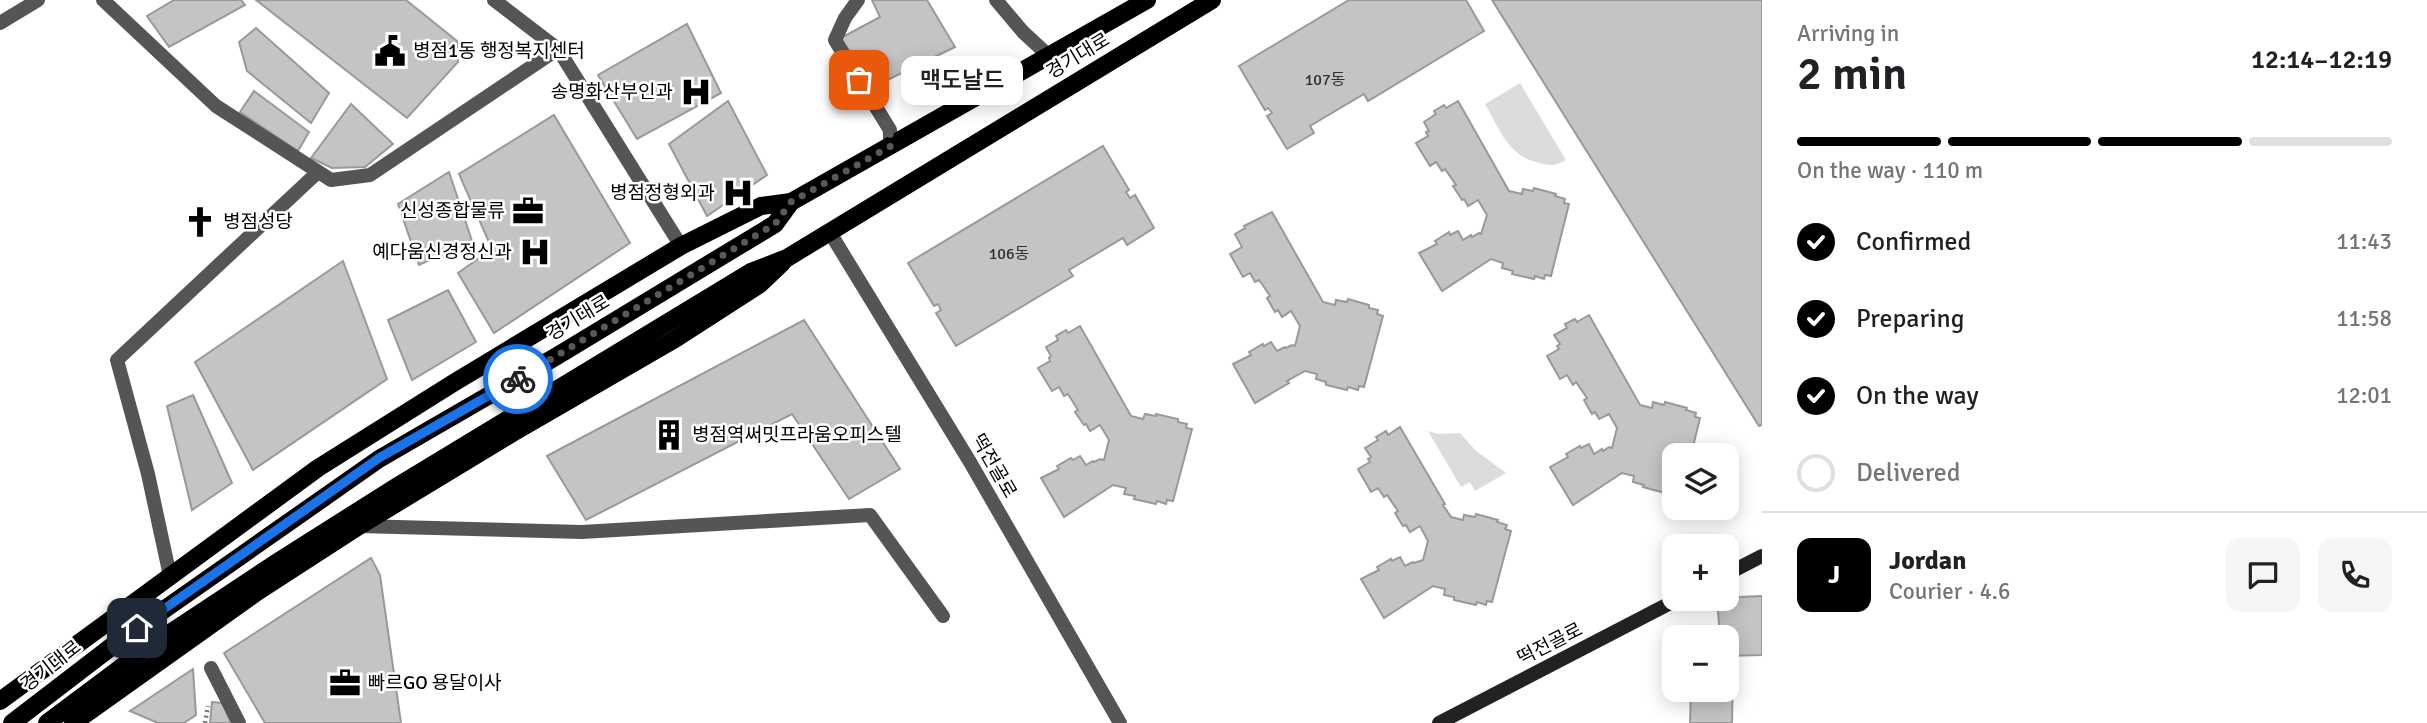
<!DOCTYPE html>
<html lang="en">
<head>
<meta charset="utf-8">
<style>
	body { margin:0; font-family:Signika,"Noto Sans KR",sans-serif; background:#f6f6f6; color:#202124; height:100vh; display:flex; flex-direction:column; font-size:26px; white-space:nowrap }
	* { box-sizing:border-box; margin:0 }
	p { font-size:23px; color:#757577 }
	.icon { flex:none; width:38px; height:38px; fill:none; stroke:currentColor; stroke-width:2; stroke-linecap:round; stroke-linejoin:round }
	.map { position:relative; flex:1; overflow:hidden }
	.side { display:flex; flex-direction:column; background:#fff; width:665px }
	.side>* { flex:none }
	.buttons { position:absolute; left:1662px; top:443px; display:grid; gap:14px }
	.buttons a { display:grid; place-items:center; width:77px; height:77px; border-radius:14px; background:#fff; box-shadow:0 4px 18px #0003; font-size:35px }
	.pin { position:absolute; display:grid; place-items:center; width:60px; height:60px; color:#fff; margin:-30px; border-radius:14px; box-shadow:0 4px 10px #0006 }
	.courier { position:absolute; display:grid; place-items:center; width:70px; height:70px; margin:-35px; border:5px solid #1a73e8; border-radius:50%; background:#fff; color:#222; box-shadow:0 2px 9px #0007 }
	.bubble { position:absolute; height:49px; border-radius:14px; background:#fff; box-shadow:0 4px 18px #0003; font-size:23px; font-weight:600; line-height:49px; text-align:center }
	.overview em { font-style:normal; font-weight:600 }
	.overview div { display:flex; flex-direction:column-reverse }
	.overview { display:flex; align-items:center; justify-content:space-between; height:119px; padding:0 35px }
	h1 { font-size:46px; font-weight:600; line-height:52px }
	.bar { display:grid; grid-template-columns:repeat(4,1fr); gap:10px 7px; align-content:center; height:84px; padding:0 35px }
	.bar i { height:9px; border-radius:5px; background:#e0e0e0 }
	.bar .current { background:#000 }
	.bar p { grid-column:span 4 }
	.line { display:flex; align-items:center; gap:18px; padding:0 35px; border-top:2px solid #e0e0e0 }
	.line div { flex:1 }
	.round { display:grid; place-items:center; flex:none; width:74px; height:74px; border-radius:14px; background:#f6f6f6 }
	ol { padding:0 35px; list-style:none }
	li { display:flex; align-items:center; gap:21px; height:77px }
	li p { margin-inline-start:auto }
	li .icon { padding:7px; border-radius:50%; background:#000; color:#fff; stroke-width:4 }
	li:last-child { color:#757577 }
	li i { width:38px; height:38px; border:4px solid #e0e0e0; border-radius:50% }
	main { display:flex; flex:1; min-height:0 }
	.map>svg:first-child { display:block }
	.green { fill:#dcdcdc }
	.building { fill:#c4c4c4; stroke:#999; stroke-width:2 }
	.lines { fill:none; stroke-linecap:round; stroke-linejoin:round }
	.path { stroke:#777; stroke-width:4.5; stroke-dasharray:2 3.5; stroke-linecap:butt }
	.lane { stroke:#555; stroke-width:14 }
	.street { stroke:#555; stroke-width:14 }
	.secondary { stroke:#222; stroke-width:14 }
	.primary { stroke:#000; stroke-width:18 }
	.done { stroke:#595959; stroke-width:7; stroke-dasharray:0 12.6 }
	.route { stroke:#1a73e8; stroke-width:9 }
	.labels { text-anchor:middle; dominant-baseline:central; stroke-width:5; stroke-linejoin:round; paint-order:stroke }
	.number-label { font-size:16px; fill:#313131 }
	.poi-label { font-size:19px; fill:#000; stroke:#fff; text-anchor:start }
	.street-label { font-size:19px; fill:#000; stroke:#fff }
</style>
</head>
<body>
<main>
<div class="map">
<svg width="1762" height="723" viewBox="0 0 1762 723">
	<rect width="100%" height="100%" fill="#fff"/>
	<g class="green">
		<path d="M 1520,83 L 1566,160 C 1555,166 1551,166 1539,163 C 1508,156 1500,130 1485,104 Z"/>
		<polygon points="1428,431 1438,434 1460,433 1475,450 1506,473 1475,491 1470,482 1461,487"/>
	</g>
	<g class="building">
		<polygon points="174,0 241,0 245,5 169,47 147,16"/>
		<polygon points="256,0 406,0 457,41 458,62 407,118"/>
		<polygon points="872,0 927,0 955,47 869,89 839,39 880,17"/>
		<polygon points="1349,0 1466,0 1484,31 1368,101 1364,94 1310,126 1314,133 1287,149 1267,116 1272,113 1268,108 1265,110 1239,66"/>
		<polygon points="1492,0 1762,0 1762,425 1759,426"/>
		<polygon points="687,24 721,93 637,139 598,75"/>
		<polygon points="256,28 329,93 311,123 247,71 239,42"/>
		<polygon points="254,91 309,132 298,151 240,112"/>
		<polygon points="728,101 767,175 707,216 669,144"/>
		<polygon points="1458,101 1509,191 1522,194 1523,189 1533,191 1534,188 1556,194 1555,196 1565,199 1564,203 1569,204 1551,276 1545,275 1544,279 1535,276 1534,279 1512,274 1513,271 1502,268 1503,263 1491,259 1442,291 1419,253 1437,244 1435,241 1449,232 1450,235 1458,231 1463,240 1471,235 1472,237 1479,233 1481,234 1487,215 1478,200 1468,206 1464,199 1462,200 1453,186 1456,185 1445,169 1442,171 1436,162 1430,166 1416,143 1428,136 1426,132 1429,131 1424,122 1436,114 1434,111 1444,105 1446,108"/>
		<polygon points="351,104 393,144 365,167 332,168 311,158"/>
		<polygon points="554,115 630,243 494,333 458,273 492,249 459,174"/>
		<polygon points="1103,146 1129,190 1126,192 1130,198 1135,195 1154,228 1127,245 1123,238 1069,270 1073,276 956,346 936,313 941,310 938,304 934,306 908,263"/>
		<polygon points="449,172 472,241 419,265 398,204"/>
		<polygon points="1272,212 1323,302 1335,305 1336,300 1347,302 1348,299 1369,305 1369,308 1378,310 1377,314 1383,316 1364,387 1359,386 1358,390 1348,387 1347,390 1326,385 1326,382 1316,379 1317,374 1305,371 1287,381 1289,383 1255,403 1233,364 1251,355 1249,352 1263,344 1264,346 1271,342 1277,351 1285,347 1286,348 1292,345 1295,346 1300,326 1291,311 1282,317 1278,310 1275,312 1267,298 1270,296 1264,287 1259,280 1255,282 1250,273 1243,277 1230,254 1242,247 1235,234 1245,228 1244,226"/>
		<polygon points="343,261 387,379 253,470 195,362"/>
		<polygon points="448,290 476,342 412,380 388,320"/>
		<polygon points="1589,315 1640,405 1652,408 1653,402 1664,405 1665,402 1687,408 1686,410 1696,413 1695,417 1700,418 1691,455 1675,455 1675,492 1666,490 1665,493 1643,487 1644,485 1633,482 1634,476 1622,473 1573,505 1550,467 1568,457 1566,454 1580,446 1581,448 1589,444 1594,454 1602,449 1603,451 1609,447 1612,448 1617,428 1609,414 1599,419 1595,412 1592,414 1584,400 1587,398 1576,382 1573,385 1567,375 1560,379 1547,356 1559,349 1557,346 1560,344 1554,335 1567,328 1565,324 1575,319 1577,322"/>
		<polygon points="804,320 900,469 849,499 792,414 586,520 547,456"/>
		<polygon points="1080,326 1131,416 1143,419 1145,414 1156,416 1156,414 1178,419 1178,422 1187,424 1186,428 1192,429 1173,501 1167,500 1166,504 1157,501 1156,504 1134,499 1135,496 1124,494 1126,488 1113,485 1064,517 1041,478 1059,469 1057,466 1071,458 1073,460 1080,456 1086,465 1093,461 1094,462 1100,459 1104,460 1109,440 1100,425 1090,431 1086,424 1084,425 1075,412 1078,410 1068,394 1064,396 1059,387 1052,391 1038,368 1050,361 1049,358 1051,356 1046,347 1058,340 1056,336 1066,330 1068,333"/>
		<polygon points="193,395 232,483 192,510 167,406"/>
		<polygon points="1400,427 1445,504 1443,505 1451,517 1463,520 1464,515 1475,517 1476,514 1498,520 1497,522 1507,525 1505,529 1511,531 1492,602 1487,601 1486,605 1477,602 1476,605 1454,600 1454,597 1444,595 1445,589 1433,586 1384,618 1361,579 1379,570 1377,567 1391,559 1392,561 1400,557 1405,566 1413,562 1414,563 1423,560 1428,541 1420,526 1410,532 1406,525 1403,526 1395,513 1398,511 1387,495 1384,497 1378,488 1371,492 1358,469 1370,462 1368,459 1371,457 1365,448 1378,440 1376,437 1386,431 1388,435"/>
		<polygon points="371,558 380,575 401,723 265,723 224,653"/>
		<polygon points="1762,596 1762,655 1727,656 1727,637 1720,637 1717,598"/>
		<polygon points="1727,667 1733,668 1732,723 1690,723 1691,690 1727,690"/>
		<polygon points="193,669 196,715 184,723 158,723 130,711"/>
		<polygon points="212,702 222,703 231,723 210,723"/>
	</g>
	<g class="lines">
		<polyline class="path" points="205,723 208,706"/>
		<g class="lane">
			<polyline points="858,0 845,18 835,40 890,130 890,146"/>
			<polyline points="996,0 1023,32 1049,56"/>
			<polyline points="170,576 148,474 117,360 318,172"/>
		</g>
		<g class="street">
			<polyline points="103,0 216,106 331,180 370,175 558,49"/>
			<polyline points="494,0 558,49 681,246"/>
			<polyline points="0,23 38,0"/>
			<polyline points="829,231 970,462 1120,723"/>
			<polyline points="359,526 582,532 870,515 943,616"/>
			<polyline points="211,668 239,723"/>
		</g>
		<g class="secondary">
			<polyline points="1727,574 1762,556"/>
			<polyline points="1439,723 1680,598"/>
		</g>
		<g class="primary">
			<polyline points="0,701 318,468 455,382 681,246 761,206 791,202"/>
			<polyline points="12,723 115,644 379,459 557,356 775,224 791,202 1147,0"/>
			<polyline points="47,723 146,649 276,563 396,487 751,272 787,258 1212,0"/>
			<polyline points="73,723 257,592 359,526 514,432 675,339 760,284 782,263"/>
		</g>
	</g>
	<g class="lines">
		<polyline class="done" points="518,379 775,224 791,202 891,146 890,130 859,80"/>
		<polyline class="route" points="137,628 379,458 518,379"/>
	</g>
	<defs>
		<symbol id="civic-bare" viewBox="-9 -9 18 18"><path d="M-.6-6.5H3V-4.5H.6V-3L4-1V1h2V6H-6V1h2V-1L-.6-3ZM-1.2 2.5V6h2.4V2.5Z" fill="#000" stroke="#fff" stroke-width="2.5" paint-order="stroke"/></symbol>
		<symbol id="hospital-bare" viewBox="-9 -9 18 18"><path d="M-5-5h3v3.5h4V-5h3V5h-3V1.5h-4V5h-3Z" fill="#000" stroke="#fff" stroke-width="2.5" paint-order="stroke"/></symbol>
		<symbol id="office-bare" viewBox="-9 -9 18 18"><path d="M-6-3h4V-5.5h4V-3h4V5H-6ZM-1-4.5V-3h2v-1.5ZM-6 0V1H6V0Z" fill="#000" stroke="#fff" stroke-width="2.5" paint-order="stroke"/></symbol>
		<symbol id="church-bare" viewBox="-9 -9 18 18"><path d="M-1.2-6h2.4v3.5h3.3v2.4h-3.3V6h-2.4V-.1h-3.3v-2.4h3.3Z" fill="#000" stroke="#fff" stroke-width="2.5" paint-order="stroke"/></symbol>
		<symbol id="building-bare" viewBox="-9 -9 18 18"><path d="M-4-6H4V6H1V3H-1V6H-4ZM-2.5-4.3h1.7v1.8h-1.7ZM.8-4.3h1.7v1.8H.8ZM-2.5-1h1.7V.8h-1.7ZM.8-1h1.7V.8H.8Z" fill="#000" stroke="#fff" stroke-width="2.5" paint-order="stroke"/></symbol>
	</defs>
	<g fill-rule="evenodd">
		<use href="#civic-bare" x="368" y="29" width="44" height="44"/>
		<use href="#hospital-bare" x="674" y="70" width="44" height="44"/>
		<use href="#hospital-bare" x="716" y="171" width="44" height="44"/>
		<use href="#office-bare" x="506" y="189" width="44" height="44"/>
		<use href="#church-bare" x="178" y="200" width="44" height="44"/>
		<use href="#hospital-bare" x="513" y="230" width="44" height="44"/>
		<use href="#building-bare" x="647" y="413" width="44" height="44"/>
		<use href="#office-bare" x="323" y="661" width="44" height="44"/>
	</g>
	<g class="labels">
		<g class="number-label">
			<text x="1325" y="80">107동</text>
			<text x="1009" y="254">106동</text>
		</g>
		<g class="poi-label">
			<text x="413" y="51">병점1동 행정복지센터</text>
			<text x="673" y="92" text-anchor="end">송명화산부인과</text>
			<text x="715" y="193" text-anchor="end">병점정형외과</text>
			<text x="505" y="211" text-anchor="end">신성종합물류</text>
			<text x="223" y="222">병점성당</text>
			<text x="512" y="252" text-anchor="end">예다움신경정신과</text>
			<text x="692" y="435">병점역써밋프라움오피스텔</text>
			<text x="368" y="683">빠르GO 용달이사</text>
		</g>
		<g class="street-label">
			<text transform="translate(1078 56) rotate(-31)">경기대로</text>
			<text transform="translate(578 318) rotate(-31)">경기대로</text>
			<text transform="translate(994 466) rotate(60)">떡전골로</text>
			<text transform="translate(1550 644) rotate(-27)">떡전골로</text>
			<text transform="translate(51 666) rotate(-38)">경기대로</text>
		</g>
	</g>
</svg>
<div class="buttons">
<a><svg class="icon" aria-label="layers" viewBox="0 0 24 24"><path d="M12 4l9 5-9 5-9-5zM3 14l9 5 9-5"/></svg></a>
<a>+</a>
<a>−</a>
</div>
<div class="pin" style="left:859px;top:80px;background:#ea580c"><svg class="icon" aria-label="bag" viewBox="0 0 24 24"><path d="M5 8h14l-1 12H6zM9 8a3 3 0 0 1 6 0"/></svg></div>
<div class="pin" style="left:137px;top:628px;background:#1f2937"><svg class="icon" aria-label="home" viewBox="0 0 24 24"><path d="M3 11l9-7 9 7M6 9v11h12V9"/></svg></div>
<div class="courier" style="left:518px;top:379px"><svg class="icon" aria-label="bike" viewBox="0 0 24 24"><circle cx="6" cy="16" r="4"/><circle cx="18" cy="16" r="4"/><path d="M6 16l4-8h5l3 8M10 8l3 8H6M13 5h3"/></svg></div>
<div class="bubble" style="left:901px;top:56px;width:122px">맥도날드</div>
</div>
<section class="side">
<div class="overview"><div><h1>2 min</h1><p>Arriving in</p></div><em>12:14–12:19</em></div>
<div class="bar"><i class="current"></i><i class="current"></i><i class="current"></i><i></i><p>On the way · 110 m</p></div>
<ol>
<li><svg class="icon" aria-label="check" viewBox="0 0 24 24"><path d="M5 12l5 5 9-10"/></svg>Confirmed<p>11:43</p></li>
<li><svg class="icon" aria-label="check" viewBox="0 0 24 24"><path d="M5 12l5 5 9-10"/></svg>Preparing<p>11:58</p></li>
<li><svg class="icon" aria-label="check" viewBox="0 0 24 24"><path d="M5 12l5 5 9-10"/></svg>On the way<p>12:01</p></li>
<li><i></i>Delivered</li>
</ol>
<div class="line" style="height:126px"><b class="round" style="background:#000;color:#fff">J</b><div><b>Jordan</b><p>Courier · 4.6</p></div><a class="round"><svg class="icon" aria-label="chat" viewBox="0 0 24 24"><path d="M4 5h16v11H9l-5 4z"/></svg></a><a class="round"><svg class="icon" aria-label="phone" viewBox="0 0 24 24"><path d="M5 4h4l2 5-3 2q2 4 5 5l2-3 5 2v4C11 20 4 13 5 4z"/></svg></a></div>
</section>
</main>
</body>
</html>
